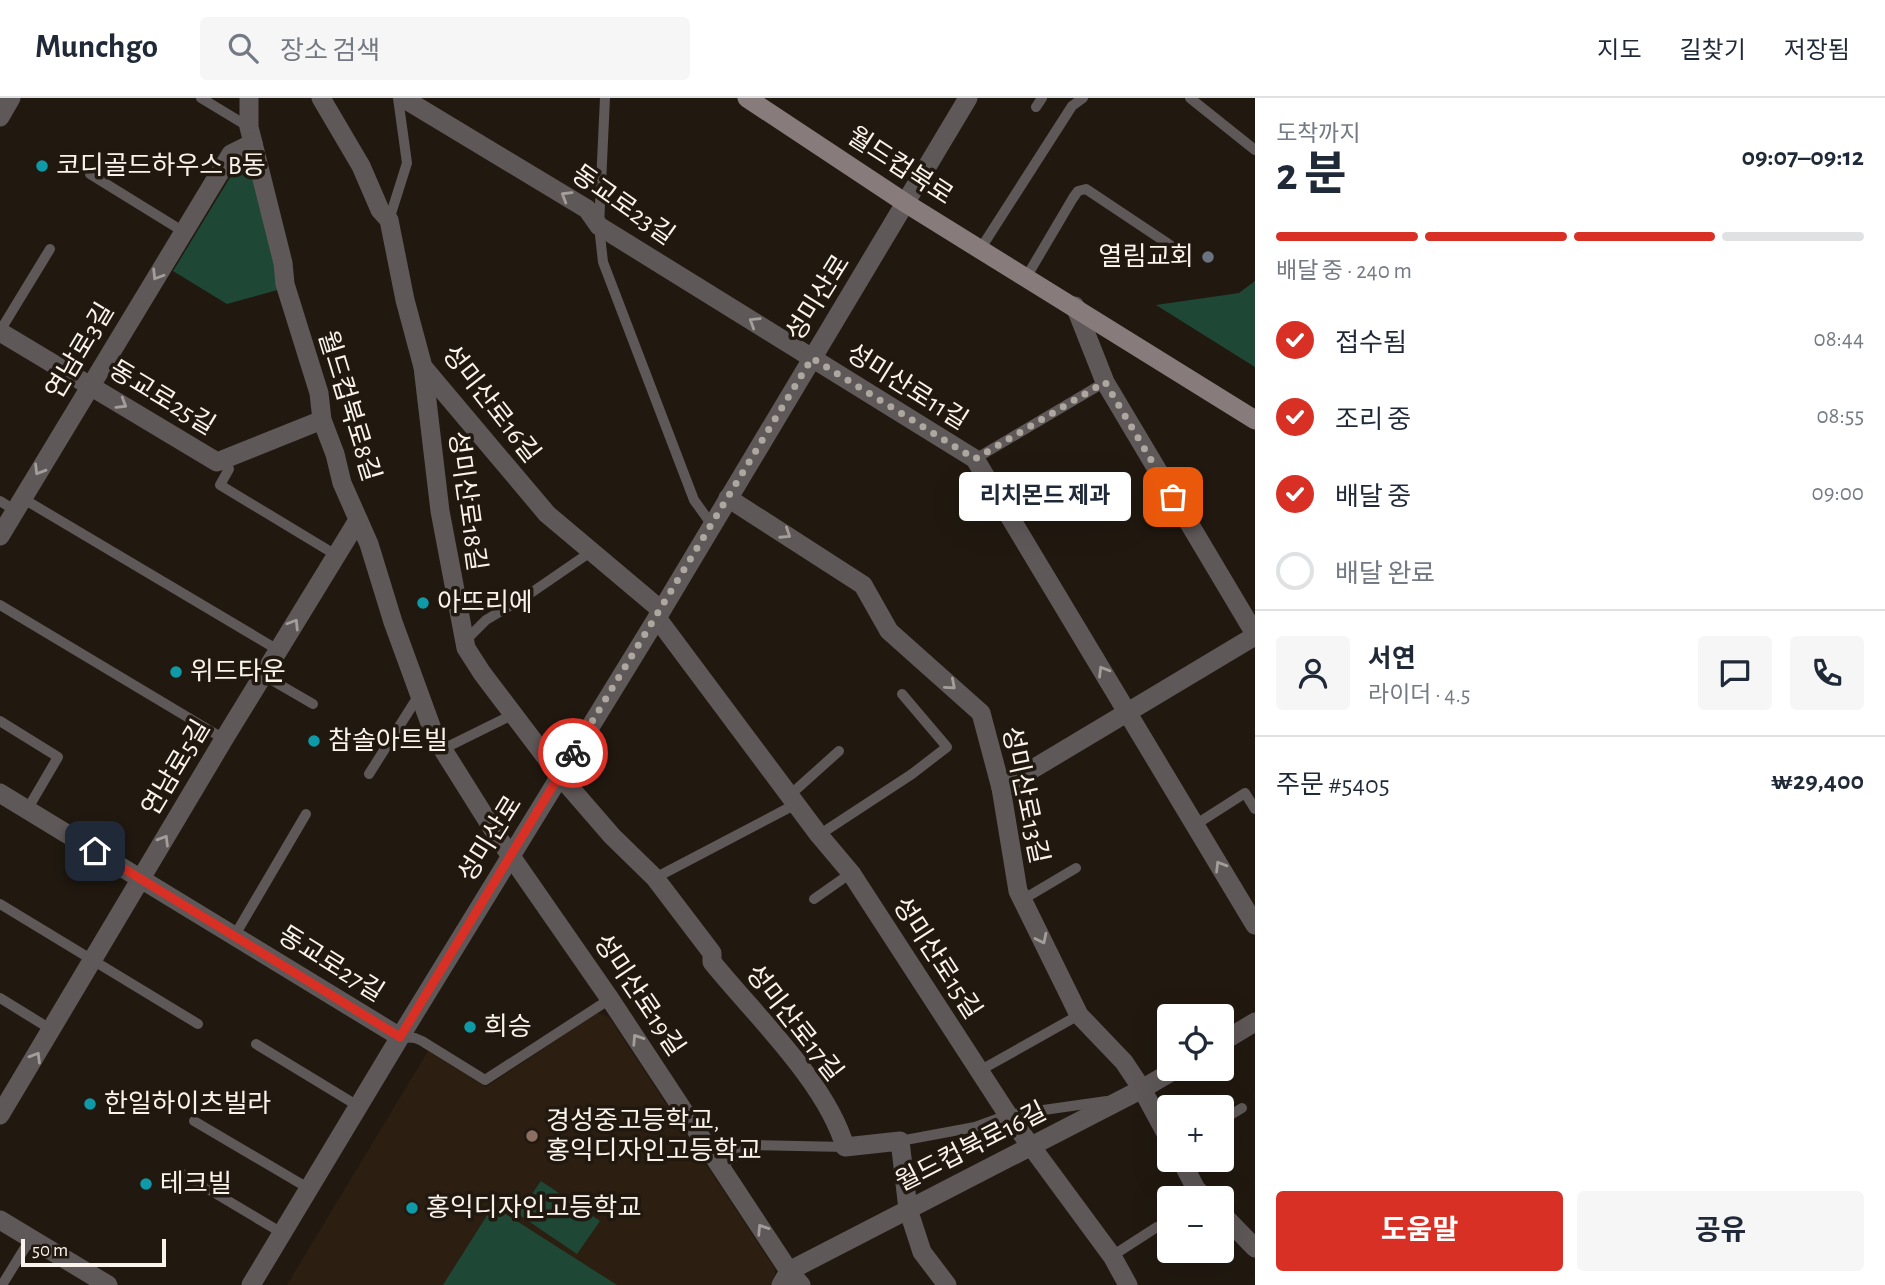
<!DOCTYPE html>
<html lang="ko">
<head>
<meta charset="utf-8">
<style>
	body { margin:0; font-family:"Alegreya Sans","Noto Sans KR",sans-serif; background:#f6f6f7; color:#1f2937; height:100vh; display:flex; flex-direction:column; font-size:26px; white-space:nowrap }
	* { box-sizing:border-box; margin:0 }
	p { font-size:23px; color:#747a83 }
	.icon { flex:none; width:38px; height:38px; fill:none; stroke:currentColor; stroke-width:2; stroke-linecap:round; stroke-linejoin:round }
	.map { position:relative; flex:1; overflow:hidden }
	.side { display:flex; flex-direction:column; background:#fff; width:630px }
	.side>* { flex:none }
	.fabs { position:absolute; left:1157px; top:906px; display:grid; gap:14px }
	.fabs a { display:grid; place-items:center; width:77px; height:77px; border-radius:7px; background:#fff; box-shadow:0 7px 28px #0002; font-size:35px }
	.scale { position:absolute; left:21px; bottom:18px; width:145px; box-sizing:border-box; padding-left:7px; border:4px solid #f9f3ec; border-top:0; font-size:19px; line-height:24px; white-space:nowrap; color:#f9f3ec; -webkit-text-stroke:5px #211910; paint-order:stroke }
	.pin { position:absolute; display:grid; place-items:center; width:60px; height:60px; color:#fff; margin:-30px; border-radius:14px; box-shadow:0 4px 10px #0006 }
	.courier { position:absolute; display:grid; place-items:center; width:70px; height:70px; margin:-35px; border:5px solid #d93025; border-radius:50%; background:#fff; color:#222; box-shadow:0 2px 9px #0007 }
	.bubble { position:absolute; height:49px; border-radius:7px; background:#fff; box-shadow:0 7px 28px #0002; font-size:23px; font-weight:700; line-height:49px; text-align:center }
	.summary em { font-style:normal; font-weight:700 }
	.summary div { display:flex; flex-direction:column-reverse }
	.summary { display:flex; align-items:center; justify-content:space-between; height:119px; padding:0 21px }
	h1 { font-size:46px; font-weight:700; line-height:52px }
	.bar { display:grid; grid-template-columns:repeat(4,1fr); gap:10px 7px; align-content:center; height:84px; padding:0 21px }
	.bar i { height:9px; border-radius:5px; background:#e0e1e3 }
	.bar .selected { background:#d93025 }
	.bar p { grid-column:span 4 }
	.line { display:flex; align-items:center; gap:18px; padding:0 21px; border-top:2px solid #e0e1e3 }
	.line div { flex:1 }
	.round { display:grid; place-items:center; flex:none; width:74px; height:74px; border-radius:7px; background:#f6f6f7 }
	ol { padding:0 21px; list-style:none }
	li { display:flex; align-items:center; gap:21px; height:77px }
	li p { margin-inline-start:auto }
	li .icon { padding:7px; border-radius:50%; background:#d93025; color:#fff; stroke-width:4 }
	li:last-child { color:#747a83 }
	li i { width:38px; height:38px; border:4px solid #e0e1e3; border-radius:50% }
	.action { display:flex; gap:14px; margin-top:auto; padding:14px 21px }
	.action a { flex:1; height:80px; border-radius:7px; background:#d93025; color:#fff; font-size:28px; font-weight:700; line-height:80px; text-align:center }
	.action a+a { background:#f6f6f7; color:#1f2937 }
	header { display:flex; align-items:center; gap:42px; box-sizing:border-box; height:98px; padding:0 35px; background:#fff; border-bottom:2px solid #e0e1e3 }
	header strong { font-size:33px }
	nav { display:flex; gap:38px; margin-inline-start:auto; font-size:24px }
	.search { width:490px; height:63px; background:#f6f6f7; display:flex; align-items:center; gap:18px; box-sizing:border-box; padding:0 24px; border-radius:7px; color:#747a83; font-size:26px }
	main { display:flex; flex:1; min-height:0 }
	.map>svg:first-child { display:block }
	.built { fill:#2c1f11 }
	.green { fill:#1e4835 }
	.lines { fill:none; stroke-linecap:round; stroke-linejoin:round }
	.service { stroke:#5f5858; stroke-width:10 }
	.minor { stroke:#5f5858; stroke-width:19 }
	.tertiary { stroke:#5f5858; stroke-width:19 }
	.secondary { stroke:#877b7b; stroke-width:19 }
	.oneway { stroke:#a49e9b }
	.done { stroke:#ada79f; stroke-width:7; stroke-dasharray:0 12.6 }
	.route { stroke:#d93025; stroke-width:9 }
	.culture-dot { fill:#0f9aa8; stroke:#211910; stroke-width:2.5 }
	.worship-dot { fill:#6b7280; stroke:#211910; stroke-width:2.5 }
	.education-dot { fill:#8d6e63; stroke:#211910; stroke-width:2.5 }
	.labels { text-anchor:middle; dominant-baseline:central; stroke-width:7; stroke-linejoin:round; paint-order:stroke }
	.poi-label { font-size:26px; fill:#f9f3ec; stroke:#211910; text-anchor:start }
	.street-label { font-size:26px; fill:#f9f3ec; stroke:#211910 }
</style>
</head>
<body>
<header>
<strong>Munchgo</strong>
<div class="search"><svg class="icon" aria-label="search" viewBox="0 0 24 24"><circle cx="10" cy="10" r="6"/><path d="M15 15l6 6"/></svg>장소 검색</div>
<nav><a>지도</a><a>길찾기</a><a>저장됨</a></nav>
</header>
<main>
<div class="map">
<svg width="1255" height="1187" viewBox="0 0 1255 1187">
	<rect width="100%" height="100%" fill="#211910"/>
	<polygon class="built" points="597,915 609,919 775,1171 775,1178 770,1187 287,1187 428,953 486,989"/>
	<g class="green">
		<polygon points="237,68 252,71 281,191 227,206 173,173"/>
		<polygon points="1255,183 1255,269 1156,207 1239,195"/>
		<polygon points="541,1083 600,1123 577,1156 518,1116"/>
		<polygon points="493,1108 617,1187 443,1187"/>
	</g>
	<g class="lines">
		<g class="service">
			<polyline points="201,0 249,29"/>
			<polyline points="605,0 599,128 603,164 694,402 712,427"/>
			<polyline points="1190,0 1255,52"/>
			<polyline points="1036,9 1042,0"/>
			<polyline points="90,76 184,134"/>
			<polyline points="389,122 407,65 398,0"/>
			<polyline points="981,150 1072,8 1083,0"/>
			<polyline points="1027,178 1073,100 1078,93 1086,91 1170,147"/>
			<polyline points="0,233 50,151"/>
			<polyline points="225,361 229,371 220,387 336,457"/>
			<polyline points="975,361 1105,284"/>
			<polyline points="22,400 278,552"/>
			<polyline points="0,403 16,413"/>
			<polyline points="0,507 224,641"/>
			<polyline points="464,544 486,522 528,497 592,453"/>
			<polyline points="263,577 313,606"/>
			<polyline points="0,623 58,659 27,712"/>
			<polyline points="441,652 512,617"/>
			<polyline points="369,676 419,597"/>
			<polyline points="790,697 839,653"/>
			<polyline points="1195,727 1245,695 1255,711"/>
			<polyline points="819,737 912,676 947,649 902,596"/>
			<polyline points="655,780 796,706"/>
			<polyline points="814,801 851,775"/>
			<polyline points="1022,802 1076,770"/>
			<polyline points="0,806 198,926"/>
			<polyline points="235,837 306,716"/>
			<polyline points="0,900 52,932"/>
			<polyline points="400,939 415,940 422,943 485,982 610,901"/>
			<polyline points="256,946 358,1008"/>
			<polyline points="979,973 1079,917"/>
			<polyline points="1222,1022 1242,1010"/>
			<polyline points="194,1023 308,1090"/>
			<polyline points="900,1043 975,1029 1008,1017 1107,1003"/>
			<polyline points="721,1068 751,1047 845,1049"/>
			<polyline points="183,1076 282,1135"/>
			<polyline points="1112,1158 1157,1129"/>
			<polyline points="2,1187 31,1140"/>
		</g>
		<g class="minor">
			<polyline points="249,0 249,29 283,165 285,186 319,295 322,322 335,356 342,385 369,446 393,524 435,639 499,741 610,901 789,1173 801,1187"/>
			<polyline points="321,0 361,68 380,112 389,122 405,202 423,269 547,416 661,512"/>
			<polyline points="403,0 587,111 599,128 975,361 1255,827"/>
			<polyline points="0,19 11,0"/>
			<polyline points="1075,208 1105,284 1255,536"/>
			<polyline points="0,234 217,364 322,322"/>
			<path d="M 423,269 L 440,413 L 466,550 L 482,575 L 560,678 L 612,738 L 655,780 L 712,855 L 712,864 C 754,916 827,985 845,1049 L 900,1043 L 908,1111 L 922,1154 L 947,1187"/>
			<polyline points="728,400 863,487 889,533 981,615 1001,690 1018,793 1079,917 1124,964 1142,991 1169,1041"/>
			<polyline points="0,438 231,56 253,45"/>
			<polyline points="657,520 819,737 851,775 1008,1017 1112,1158 1128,1187"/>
			<polyline points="1001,690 1255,538"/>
			<polyline points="0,695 400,939"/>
			<polyline points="1222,944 1255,924"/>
			<polyline points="0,1017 224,641 358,422"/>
			<polyline points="1181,1062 1196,1091 1206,1101"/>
			<polyline points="1222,1116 1255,1150"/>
			<polyline points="0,1122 108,1187"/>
			<polyline points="781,1187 789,1173 1142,991 1176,971"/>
		</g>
		<polyline class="tertiary" points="251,1187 400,939 657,520 968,0"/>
		<polyline class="secondary" points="747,0 907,106 1255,322"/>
	</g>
	<defs><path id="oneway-chevron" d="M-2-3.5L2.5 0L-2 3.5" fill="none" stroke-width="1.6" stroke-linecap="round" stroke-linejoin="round" transform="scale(1.75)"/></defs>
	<g class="oneway">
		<use href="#oneway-chevron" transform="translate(566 98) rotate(-149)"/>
		<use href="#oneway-chevron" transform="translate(157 177) rotate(122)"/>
		<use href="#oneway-chevron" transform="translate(754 224) rotate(-148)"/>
		<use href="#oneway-chevron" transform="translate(122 306) rotate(31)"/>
		<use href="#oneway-chevron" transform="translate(39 372) rotate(121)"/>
		<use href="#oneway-chevron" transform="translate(786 436) rotate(33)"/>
		<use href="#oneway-chevron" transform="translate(294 526) rotate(-58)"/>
		<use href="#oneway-chevron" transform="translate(1103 573) rotate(-121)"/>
		<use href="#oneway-chevron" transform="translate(951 587) rotate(41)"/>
		<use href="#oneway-chevron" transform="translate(164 742) rotate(-59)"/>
		<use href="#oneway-chevron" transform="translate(1220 768) rotate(-121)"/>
		<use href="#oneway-chevron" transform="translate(1042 841) rotate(64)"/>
		<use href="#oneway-chevron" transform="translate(637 941) rotate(-123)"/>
		<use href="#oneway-chevron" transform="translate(36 959) rotate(-59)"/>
		<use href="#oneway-chevron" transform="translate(762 1131) rotate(-123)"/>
	</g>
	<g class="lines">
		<polyline class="done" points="573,655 812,260 975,361 1105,284 1173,399"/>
		<polyline class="route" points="95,753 400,939 573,655"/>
	</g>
	<g class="culture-dot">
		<circle cx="42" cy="68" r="7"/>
		<circle cx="423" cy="505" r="7"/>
		<circle cx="176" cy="574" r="7"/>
		<circle cx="314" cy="643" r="7"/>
		<circle cx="470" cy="929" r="7"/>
		<circle cx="90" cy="1006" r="7"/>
		<circle cx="146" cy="1086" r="7"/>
		<circle cx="412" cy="1110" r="7"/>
	</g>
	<circle class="worship-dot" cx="1208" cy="159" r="7"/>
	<circle class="education-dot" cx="532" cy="1038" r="7"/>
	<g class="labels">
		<g class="poi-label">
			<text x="56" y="68">코디골드하우스 B동</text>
			<text x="1194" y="159" text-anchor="end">열림교회</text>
			<text x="437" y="505">아뜨리에</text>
			<text x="190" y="574">위드타운</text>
			<text x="328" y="643">참솔아트빌</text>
			<text x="484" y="929">희승</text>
			<text x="104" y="1006">한일하이츠빌라</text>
			<text x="546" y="1023">경성중고등학교,<tspan x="546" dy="30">홍익디자인고등학교</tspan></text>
			<text x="160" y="1086">테크빌</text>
			<text x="426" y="1110">홍익디자인고등학교</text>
		</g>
		<g class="street-label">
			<text transform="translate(900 68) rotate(33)">월드컵북로</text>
			<text transform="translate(623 107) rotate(35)">동교로23길</text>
			<text transform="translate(818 200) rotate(-58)">성미산로</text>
			<text transform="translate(80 253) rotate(-59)">연남로3길</text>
			<text transform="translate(907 289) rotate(32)">성미산로11길</text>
			<text transform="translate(162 300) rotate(31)">동교로25길</text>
			<text transform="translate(491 306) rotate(52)">성미산로16길</text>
			<text transform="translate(349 308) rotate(73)">월드컵북로8길</text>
			<text transform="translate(467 403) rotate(82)">성미산로18길</text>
			<text transform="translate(176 670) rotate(-59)">연남로5길</text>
			<text transform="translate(1025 697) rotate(78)">성미산로13길</text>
			<text transform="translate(490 741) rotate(-58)">성미산로</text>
			<text transform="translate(937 860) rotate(57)">성미산로15길</text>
			<text transform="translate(331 866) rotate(32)">동교로27길</text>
			<text transform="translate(639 897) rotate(56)">성미산로19길</text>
			<text transform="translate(794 925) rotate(52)">성미산로17길</text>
			<text transform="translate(971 1049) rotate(-27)">월드컵북로16길</text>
		</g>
	</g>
</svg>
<div class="fabs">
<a><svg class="icon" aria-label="locate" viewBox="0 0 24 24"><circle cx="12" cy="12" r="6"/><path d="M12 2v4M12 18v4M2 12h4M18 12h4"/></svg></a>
<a>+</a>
<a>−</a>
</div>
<div class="scale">50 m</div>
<div class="pin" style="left:1173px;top:399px;background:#ea580c"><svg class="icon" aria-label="bag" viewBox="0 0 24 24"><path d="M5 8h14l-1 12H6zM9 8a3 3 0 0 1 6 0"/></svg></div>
<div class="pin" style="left:95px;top:753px;background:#1f2937"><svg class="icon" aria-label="home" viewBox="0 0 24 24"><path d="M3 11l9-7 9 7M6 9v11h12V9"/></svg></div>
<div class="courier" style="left:573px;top:655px"><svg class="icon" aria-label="bike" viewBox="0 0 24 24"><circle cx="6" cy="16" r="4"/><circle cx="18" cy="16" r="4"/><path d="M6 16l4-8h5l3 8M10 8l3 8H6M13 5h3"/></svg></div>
<div class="bubble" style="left:959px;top:374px;width:172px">리치몬드 제과</div>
</div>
<section class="side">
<div class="summary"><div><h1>2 분</h1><p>도착까지</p></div><em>09:07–09:12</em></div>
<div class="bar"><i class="selected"></i><i class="selected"></i><i class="selected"></i><i></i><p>배달 중 · 240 m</p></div>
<ol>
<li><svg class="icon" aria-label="check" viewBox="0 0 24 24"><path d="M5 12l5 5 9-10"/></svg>접수됨<p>08:44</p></li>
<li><svg class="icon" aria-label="check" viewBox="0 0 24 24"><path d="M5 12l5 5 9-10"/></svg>조리 중<p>08:55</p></li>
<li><svg class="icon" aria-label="check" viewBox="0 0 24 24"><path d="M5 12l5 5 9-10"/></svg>배달 중<p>09:00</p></li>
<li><i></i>배달 완료</li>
</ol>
<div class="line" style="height:126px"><a class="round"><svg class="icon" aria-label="person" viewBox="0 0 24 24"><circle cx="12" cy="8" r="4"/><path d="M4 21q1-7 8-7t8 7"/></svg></a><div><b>서연</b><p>라이더 · 4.5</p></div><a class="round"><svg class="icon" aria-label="chat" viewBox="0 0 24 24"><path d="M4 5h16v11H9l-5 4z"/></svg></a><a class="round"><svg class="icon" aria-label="phone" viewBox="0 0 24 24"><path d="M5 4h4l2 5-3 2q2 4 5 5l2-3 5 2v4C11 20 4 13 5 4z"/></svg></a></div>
<div class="line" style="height:91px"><div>주문 #5405</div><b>₩29,400</b></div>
<div class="action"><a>도움말</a><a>공유</a></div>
</section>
</main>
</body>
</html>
